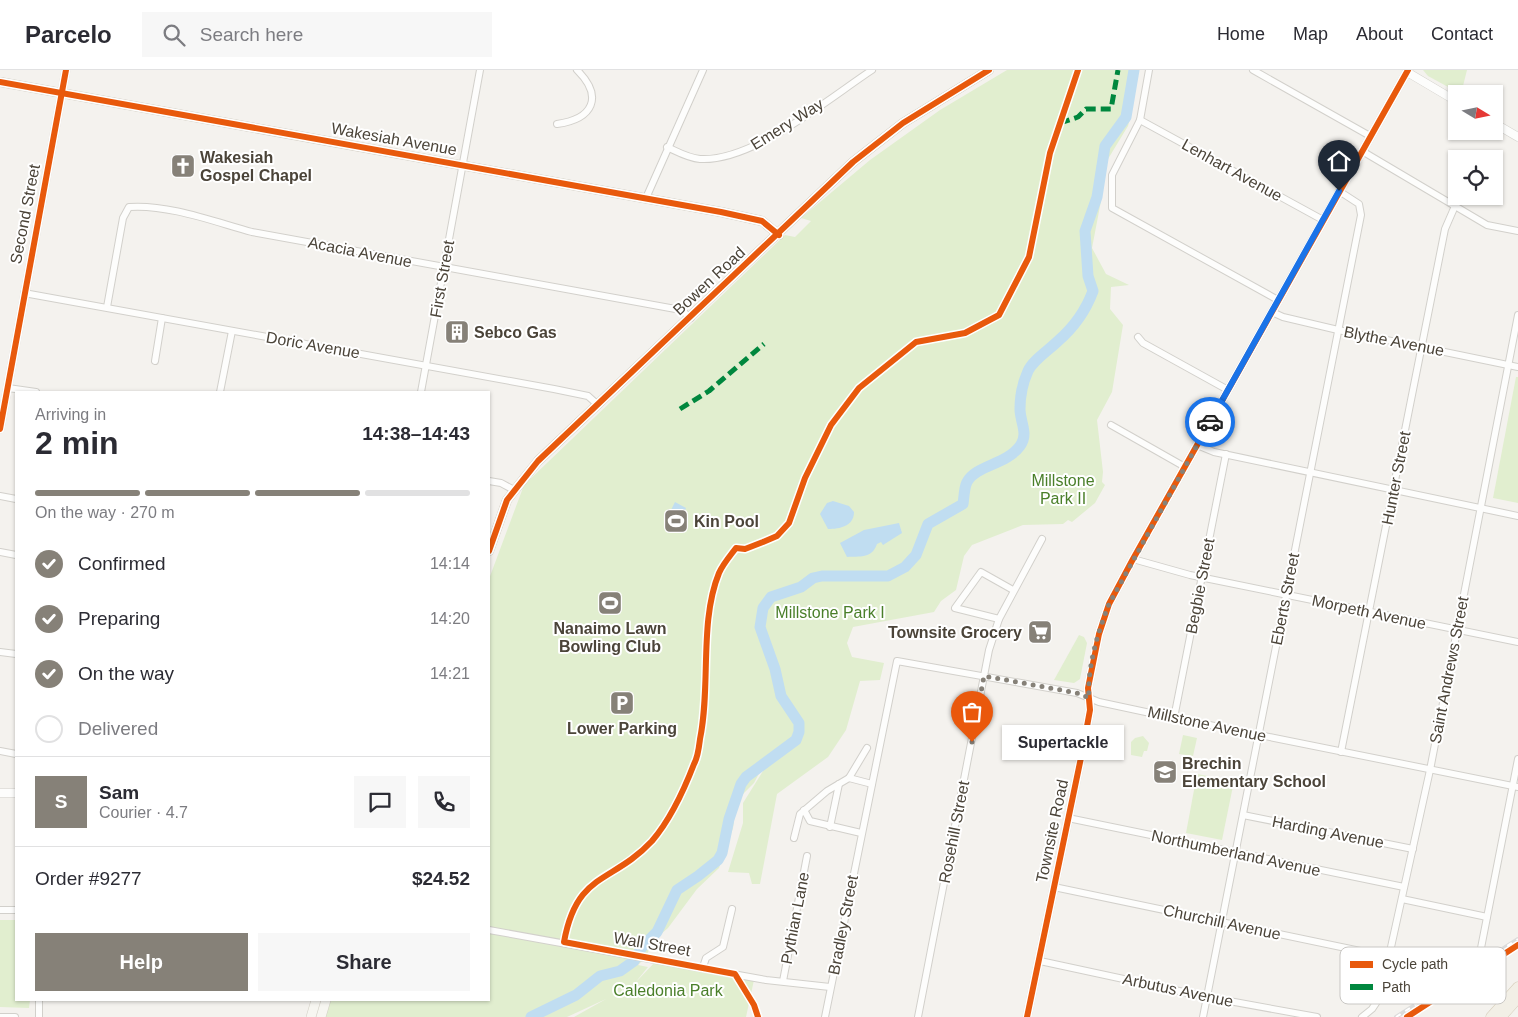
<!DOCTYPE html>
<html lang="en">
<head>
<meta charset="utf-8">
<style>
	body { margin:0; font-family:Arial,sans-serif; background:#f7f7f7; color:#2b2b33; height:100vh; display:flex; flex-direction:column; font-size:19px; white-space:nowrap }
	* { box-sizing:border-box; margin:0 }
	p { font-size:16px; color:#7c7c81 }
	.icon { flex:none; width:28px; height:28px; fill:none; stroke:currentColor; stroke-width:2; stroke-linecap:round; stroke-linejoin:round }
	.map { position:relative; flex:1; overflow:hidden }
	.side { position:absolute; left:15px; top:321px; width:475px; height:610px; display:flex; flex-direction:column; background:#fff; border-radius:0px; box-shadow:0 1px 4px #0004 }
	.side>* { flex:none }
	.needle { width:32px; rotate:100deg }
	.tools { position:absolute; left:1448px; top:15px; display:grid; gap:10px }
	.tools a { display:grid; place-items:center; width:55px; height:55px; border-radius:0px; background:#fff; box-shadow:0 1px 4px #0004; font-size:25px }
	.pin { position:absolute; display:grid; place-items:center; width:42px; height:42px; color:#fff; margin:-51px -21px; border-radius:50% 50% 50% 0; rotate:-45deg; box-shadow:0 0 5px #0007 }
	.pin .icon { rotate:45deg }
	.courier { position:absolute; display:grid; place-items:center; width:50px; height:50px; margin:-25px; border:4px solid #1a73e8; border-radius:50%; background:#fff; color:#222; box-shadow:0 1px 6px #0007 }
	.bubble { position:absolute; height:35px; border-radius:0px; background:#fff; box-shadow:0 1px 4px #0004; font-size:16px; font-weight:700; line-height:35px; text-align:center }
	.head em { font-style:normal; font-weight:700 }
	.head div { display:flex; flex-direction:column-reverse }
	.head { display:flex; align-items:center; justify-content:space-between; height:85px; padding:0 20px }
	h1 { font-size:32px; font-weight:700; line-height:38px }
	.bar { display:grid; grid-template-columns:repeat(4,1fr); gap:8px 5px; align-content:center; height:60px; padding:0 20px }
	.bar i { height:6px; border-radius:4px; background:#e1e1e2 }
	.bar .active { background:#868178 }
	.bar p { grid-column:span 4 }
	.line { display:flex; align-items:center; gap:12px; padding:0 20px; border-top:1px solid #e1e1e2 }
	.line div { flex:1 }
	.round { display:grid; place-items:center; flex:none; width:52px; height:52px; border-radius:0px; background:#f7f7f7 }
	ol { padding:0 20px; list-style:none }
	li { display:flex; align-items:center; gap:15px; height:55px }
	li p { margin-inline-start:auto }
	li .icon { padding:5px; border-radius:50%; background:#868178; color:#fff; stroke-width:4 }
	li:last-child { color:#7c7c81 }
	li i { width:28px; height:28px; border:2px solid #e1e1e2; border-radius:50% }
	.cta { display:flex; gap:10px; margin-top:auto; padding:10px 20px }
	.cta a { flex:1; height:58px; border-radius:0px; background:#868178; color:#fff; font-size:20px; font-weight:700; line-height:58px; text-align:center }
	.cta a+a { background:#f7f7f7; color:#2b2b33 }
	header { display:flex; align-items:center; gap:30px; box-sizing:border-box; height:70px; padding:0 25px; background:#fff; border-bottom:1px solid #e1e1e2 }
	header strong { font-size:24px }
	nav { display:flex; gap:28px; margin-inline-start:auto; font-size:18px }
	.search { width:350px; height:45px; background:#f7f7f7; display:flex; align-items:center; gap:12px; box-sizing:border-box; padding:0 18px; border-radius:0px; color:#7c7c81; font-size:19px }
	.map>svg:first-child { display:block }
	.green { fill:#e1eecf }
	.water { fill:#c0ddf1 }
	.lines { fill:none; stroke-linecap:round; stroke-linejoin:round }
	.river { stroke:#c0ddf1; stroke-width:11 }
	.minor-casing { stroke:#d2d0cb; stroke-width:8 }
	.tertiary-casing { stroke:#d2d0cb; stroke-width:9 }
	.secondary-casing { stroke:#d3cfc5; stroke-width:10 }
	.primary-casing { stroke:#d6cebb; stroke-width:11 }
	.minor { stroke:#fdfdfc; stroke-width:6 }
	.tertiary { stroke:#fdfdfc; stroke-width:8 }
	.secondary { stroke:#f7f6f1; stroke-width:9 }
	.primary { stroke:#f2efe6; stroke-width:10 }
	.rail-casing { stroke:#dbdbda; stroke-width:4 }
	.rail { stroke:#fff; stroke-width:2; stroke-dasharray:5.5; stroke-linecap:butt }
	.quiet { stroke:#00873e; stroke-width:5; stroke-dasharray:10 5; stroke-linecap:butt }
	.cycleway-casing { stroke:#fff; stroke-width:9 }
	.cycleway { stroke:#e8590c; stroke-width:6 }
	.done { stroke:#868178; stroke-width:5; stroke-dasharray:0 9 }
	.route { stroke:#1a73e8; stroke-width:6 }
	.labels { text-anchor:middle; dominant-baseline:central; stroke-width:4; stroke-linejoin:round; paint-order:stroke }
	.street-label { font-size:16px; fill:#4b4439; stroke:#fff }
	.poi-label { font-size:16px; font-weight:bold; fill:#4b4439; stroke:#fff; text-anchor:start }
	.park-label { font-size:16px; fill:#4a7f2a; stroke:#fff }
	.key { fill:#fff; stroke:#c9c7c4; stroke-width:1 }
	.key-label { font-size:14px; fill:#4b4439 }
</style>
</head>
<body>
<header>
<strong>Parcelo</strong>
<div class="search"><svg class="icon" aria-label="search" viewBox="0 0 24 24"><circle cx="10" cy="10" r="6"/><path d="M15 15l6 6"/></svg>Search here</div>
<nav><a>Home</a><a>Map</a><a>About</a><a>Contact</a></nav>
</header>
<div class="map">
<svg width="1518" height="947" viewBox="0 0 1518 947">
	<rect width="100%" height="100%" fill="#f4f2ee"/>
	<g class="green">
		<polygon points="1007,0 1139,0 1133,18 1132,41 1128,56 1108,89 1101,112 1101,131 1092,178 1106,204 1129,215 1111,217 1110,239 1123,255 1112,322 1097,350 1103,402 1102,412 1105,415 1095,433 1072,452 1068,450 1063,454 1023,455 972,475 964,486 956,520 941,531 934,542 853,557 847,573 852,587 884,593 880,610 860,611 846,660 828,687 777,724 760,814 752,814 749,803 728,802 743,753 743,733 763,701 763,696 754,713 741,726 736,737 733,758 719,798 697,819 668,858 654,870 645,888 638,895 648,897 635,913 657,890 754,910 746,947 574,947 606,929 567,947 321,947 324,930 489,930 489,509 524,415 785,165 795,167 811,151 801,148 870,90 940,40"/>
		<polygon points="1423,0 1467,0 1461,24 1428,6"/>
		<polygon points="1516,307 1518,307 1518,433 1493,428"/>
		<polygon points="1079,565 1084,567 1087,573 1080,609 1074,613 1054,610"/>
		<polygon points="1183,665 1197,668 1193,686 1179,684"/>
		<polygon points="1143,666 1149,673 1147,681 1144,681 1142,687 1131,685 1131,672 1135,668"/>
		<polygon points="1197,704 1234,711 1222,770 1186,763"/>
		<polygon points="0,850 16,850 16,930 30,930 29,938 0,937"/>
	</g>
	<g class="water">
		<path d="M 833,431 L 849,436 L 854,442 C 854,456 840,459 828,459 L 820,444 L 827,433 Z"/>
		<polygon points="675,432 686,438 675,460 664,454"/>
		<path d="M 899,453 L 902,463 L 883,475 L 881,472 L 877,474 C 872,489 859,486 847,487 L 840,473 L 864,460 Z"/>
	</g>
	<g class="lines">
		<path class="river" d="M 531,947 L 576,925 L 600,906 L 620,901 L 634,891 L 642,877 L 657,862 L 677,820 L 698,806 L 718,790 L 722,783 L 729,749 L 741,714 L 746,707 L 796,670 L 799,662 L 799,653 L 781,626 L 775,599 L 760,557 L 763,538 L 771,527 L 801,517 L 813,508 L 822,506 L 888,506 L 905,497 L 916,485 L 928,454 L 963,434 C 964,428 964,418 967,412 C 976,395 1006,395 1020,376 C 1029,364 1020,352 1020,339 C 1020,327 1023,312 1028,301 C 1033,290 1049,280 1058,271 C 1073,258 1086,240 1093,221 L 1088,206 L 1085,161 L 1097,127 L 1105,76 L 1126,47 L 1134,0"/>
		<defs>
			<g id="minor">
				<polyline points="1149,0 1140,50 1112,105 1112,138 1278,230"/>
				<polyline points="1253,0 1370,66"/>
				<polyline points="1140,50 1323,150"/>
				<path d="M 557,54 C 593,49 604,27 577,0"/>
				<path d="M 667,77 C 678,82 688,88 700,89 C 753,92 828,29 872,0"/>
				<polyline points="1362,81 1487,155 1518,161"/>
				<polyline points="646,128 703,0"/>
				<polyline points="24,223 554,319 588,326 598,335"/>
				<path d="M 107,237 L 123,148 L 129,137 C 168,134 215,152 252,162 L 681,240 L 691,248"/>
				<polyline points="1272,242 1283,247 1338,260 1518,297"/>
				<polyline points="1138,267 1143,273 1228,320"/>
				<polyline points="155,291 162,248"/>
				<polyline points="8,318 36,322"/>
				<polyline points="220,322 232,261"/>
				<polyline points="421,322 480,0"/>
				<polyline points="1111,355 1185,397"/>
				<polyline points="1197,375 1214,382 1518,446"/>
				<polyline points="489,411 501,413 514,420"/>
				<polyline points="0,426 16,429"/>
				<polyline points="0,482 16,485"/>
				<polyline points="1133,489 1190,505 1518,572"/>
				<polyline points="999,549 955,538 981,502 1013,520"/>
				<polyline points="0,582 16,584"/>
				<polyline points="1174,648 1226,384"/>
				<polyline points="0,681 16,684"/>
				<polyline points="1341,682 1445,159 1455,136"/>
				<polyline points="849,708 872,714"/>
				<polyline points="804,740 810,751 861,763"/>
				<polyline points="1243,745 1413,779"/>
				<polyline points="1068,748 1404,817"/>
				<polyline points="830,757 839,714"/>
				<polyline points="794,768 800,744 827,721 849,708 867,678"/>
				<polyline points="1054,817 1389,887"/>
				<polyline points="1402,829 1487,847"/>
				<polyline points="0,840 16,840"/>
				<polyline points="489,860 766,910 830,917"/>
				<polyline points="1481,878 1518,689"/>
				<polyline points="1040,891 1207,927 1317,947"/>
				<polyline points="703,897 706,888 723,877 732,839"/>
				<polyline points="783,911 807,786"/>
				<polyline points="0,947 15,947"/>
				<polyline points="39,947 39,930"/>
				<polyline points="825,947 897,591 1077,623 1099,632 1155,644 1518,717"/>
				<polyline points="918,947 989,580 999,549 1042,469"/>
				<polyline points="1203,947 1361,145 1359,134 1339,121"/>
				<polyline points="1362,947 1372,939 1380,927 1430,700 1518,245"/>
			</g>
			<g id="tertiary">
				<polyline points="1407,2 1456,31"/>
				<polyline points="1494,53 1518,67"/>
				<polyline points="0,359 66,0"/>
				<polyline points="0,723 16,723"/>
				<polyline points="1027,947 1083,678 1090,640 1088,618 1099,564 1109,534 1133,489 1408,0"/>
			</g>
			<g id="secondary">
				<polyline points="0,12 721,142 762,151 779,165"/>
				<polyline points="489,481 507,430 538,391 853,92 903,53 989,0"/>
				<polyline points="311,947 316,930"/>
				<polyline points="321,947 326,930"/>
			</g>
			<g id="primary">
				<polyline points="1491,947 1518,917"/>
				<polyline points="1501,947 1518,928"/>
			</g>
		</defs>
		<use href="#minor" class="minor-casing"/>
		<use href="#tertiary" class="tertiary-casing"/>
		<use href="#secondary" class="secondary-casing"/>
		<use href="#primary" class="primary-casing"/>
		<use href="#minor" class="minor"/>
		<use href="#tertiary" class="tertiary"/>
		<use href="#secondary" class="secondary"/>
		<use href="#primary" class="primary"/>
		<defs>
			<polyline id="rail" points="1396,947 1518,869"/>
		</defs>
		<use href="#rail" class="rail-casing"/>
		<use href="#rail" class="rail"/>
		<g class="quiet">
			<polyline points="1060,53 1078,47 1086,39 1111,39 1118,0"/>
			<polyline points="680,339 709,321 764,274"/>
		</g>
		<defs>
			<g id="cycleway">
				<polyline points="0,12 721,142 762,151 779,165"/>
				<polyline points="0,359 66,0"/>
				<polyline points="489,481 507,430 538,391 853,92 903,53 989,0"/>
				<path d="M 758,947 L 754,935 L 735,904 L 564,872 C 577,801 612,814 652,771 C 670,750 684,720 694,694 C 698,687 699,677 700,669 C 711,616 699,552 719,503 C 723,494 730,486 736,478 L 745,479 L 763,472 L 777,466 L 789,453 L 805,408 L 831,355 L 859,318 L 916,272 L 965,263 L 999,245 L 1029,187 L 1050,83 L 1078,0"/>
				<polyline points="1027,947 1083,678 1090,640 1088,618 1099,564 1109,534 1133,489 1408,0"/>
				<polyline points="1407,947 1518,875"/>
			</g>
		</defs>
		<use href="#cycleway" class="cycleway-casing"/>
		<use href="#cycleway" class="cycleway"/>
	</g>
	<g class="lines">
		<path class="done" d="M 972,672 L 984,606 L 1077,623 L 1089,628 C 1087,597 1098,562 1109,534 L 1210,352"/>
		<polyline class="route" points="1210,352 1339,121"/>
	</g>
	<defs>
		<symbol id="church-square" viewBox="-11 -11 22 22"><rect x="-9" y="-9" width="18" height="18" rx="4" fill="#868178" stroke="#fff"/><path d="M-1.2-6h2.4v3.5h3.3v2.4h-3.3V6h-2.4V-.1h-3.3v-2.4h3.3Z" fill="#fff"/></symbol>
		<symbol id="building-square" viewBox="-11 -11 22 22"><rect x="-9" y="-9" width="18" height="18" rx="4" fill="#868178" stroke="#fff"/><path d="M-4-6H4V6H1V3H-1V6H-4ZM-2.5-4.3h1.7v1.8h-1.7ZM.8-4.3h1.7v1.8H.8ZM-2.5-1h1.7V.8h-1.7ZM.8-1h1.7V.8H.8Z" fill="#fff"/></symbol>
		<symbol id="stadium-square" viewBox="-11 -11 22 22"><rect x="-9" y="-9" width="18" height="18" rx="4" fill="#868178" stroke="#fff"/><path d="M0-5a6.5 5 0 1 0 0 10a6.5 5 0 1 0 0-10ZM-3.5-1.8h7v3.6h-7Z" fill="#fff"/></symbol>
		<symbol id="supermarket-square" viewBox="-11 -11 22 22"><rect x="-9" y="-9" width="18" height="18" rx="4" fill="#868178" stroke="#fff"/><path d="M-6-5.5h2.5l.6 2H6L4.5 2H-2.5L-4.4-4H-6ZM-1.5 3.2a1.3 1.3 0 1 0 .1 0ZM3 3.2a1.3 1.3 0 1 0 .1 0Z" fill="#fff"/></symbol>
		<symbol id="parking-square" viewBox="-11 -11 22 22"><rect x="-9" y="-9" width="18" height="18" rx="4" fill="#868178" stroke="#fff"/><path d="M-3.5-5.5H1a3.5 3.5 0 0 1 0 7H-1V5.5H-3.5ZM-1-3.4V-.6H.8a1.4 1.4 0 0 0 0-2.8Z" fill="#fff"/></symbol>
		<symbol id="school-square" viewBox="-11 -11 22 22"><rect x="-9" y="-9" width="18" height="18" rx="4" fill="#868178" stroke="#fff"/><path d="M0-5L7-2L0 1L-7-2ZM-4 1L0 2.5L4 1V4Q0 6-4 4Z" fill="#fff"/></symbol>
	</defs>
	<g fill-rule="evenodd">
		<use href="#church-square" x="169" y="82" width="28" height="28"/>
		<use href="#building-square" x="443" y="248" width="28" height="28"/>
		<use href="#stadium-square" x="662" y="437" width="28" height="28"/>
		<use href="#stadium-square" x="596" y="519" width="28" height="28"/>
		<use href="#supermarket-square" x="1026" y="548" width="28" height="28"/>
		<use href="#parking-square" x="608" y="619" width="28" height="28"/>
		<use href="#school-square" x="1151" y="688" width="28" height="28"/>
	</g>
	<g class="labels">
		<g class="street-label">
			<text transform="translate(787 54) rotate(-32)">Emery Way</text>
			<text transform="translate(394 69) rotate(10)">Wakesiah Avenue</text>
			<text transform="translate(1232 100) rotate(29)">Lenhart Avenue</text>
			<text transform="translate(25 144) rotate(-79)">Second Street</text>
			<text transform="translate(360 182) rotate(11)">Acacia Avenue</text>
			<text transform="translate(442 209) rotate(-80)">First Street</text>
			<text transform="translate(709 211) rotate(-43)">Bowen Road</text>
			<text transform="translate(1394 271) rotate(11)">Blythe Avenue</text>
			<text transform="translate(313 275) rotate(10)">Doric Avenue</text>
			<text transform="translate(1396 408) rotate(-79)">Hunter Street</text>
			<text transform="translate(1200 516) rotate(-79)">Begbie Street</text>
			<text transform="translate(1285 529) rotate(-79)">Eberts Street</text>
			<text transform="translate(1369 542) rotate(12)">Morpeth Avenue</text>
			<text transform="translate(1449 600) rotate(-79)">Saint Andrews Street</text>
			<text transform="translate(1207 654) rotate(12)">Millstone Avenue</text>
			<text transform="translate(1052 761) rotate(-78)">Townsite Road</text>
			<text transform="translate(954 762) rotate(-79)">Rosehill Street</text>
			<text transform="translate(1328 762) rotate(11)">Harding Avenue</text>
			<text transform="translate(1236 783) rotate(12)">Northumberland Avenue</text>
			<text transform="translate(795 848) rotate(-79)">Pythian Lane</text>
			<text transform="translate(1222 852) rotate(12)">Churchill Avenue</text>
			<text transform="translate(843 855) rotate(-79)">Bradley Street</text>
			<text transform="translate(652 874) rotate(10)">Wall Street</text>
			<text transform="translate(1178 920) rotate(12)">Arbutus Avenue</text>
		</g>
		<g class="poi-label">
			<text x="200" y="87">Wakesiah<tspan x="200" dy="18">Gospel Chapel</tspan></text>
			<text x="474" y="262">Sebco Gas</text>
			<text x="694" y="451">Kin Pool</text>
			<text x="610" y="558" text-anchor="middle">Nanaimo Lawn<tspan x="610" dy="18">Bowling Club</tspan></text>
			<text x="1022" y="562" text-anchor="end">Townsite Grocery</text>
			<text x="622" y="658" text-anchor="middle">Lower Parking</text>
			<text x="1182" y="693">Brechin<tspan x="1182" dy="18">Elementary School</tspan></text>
		</g>
		<g class="park-label">
			<text x="1063" y="410">Millstone<tspan x="1063" dy="18">Park II</tspan></text>
			<text x="830" y="542">Millstone Park I</text>
			<text x="668" y="920">Caledonia Park</text>
		</g>
	</g>
	<rect x="1340" y="877" width="166" height="57" rx="8" class="key"/>
	<rect x="1350" y="891" width="23" height="7" fill="#e8590c"/>
	<rect x="1350" y="914" width="23" height="6" fill="#00873e"/>
	<g class="key-label">
		<text x="1382" y="899">Cycle path</text>
		<text x="1382" y="922">Path</text>
	</g>
</svg>
<div class="tools">
<a><svg class="needle" viewBox="-14 -14 28 28"><path d="M0-13l5 13h-10z" fill="#e53935"/><path d="M0 13l5-13h-10z" fill="#7c7c81"/></svg></a>
<a><svg class="icon" aria-label="locate" viewBox="0 0 24 24"><circle cx="12" cy="12" r="6"/><path d="M12 2v4M12 18v4M2 12h4M18 12h4"/></svg></a>
</div>
<div class="pin" style="left:972px;top:672px;background:#ea580c"><svg class="icon" aria-label="bag" viewBox="0 0 24 24"><path d="M5 8h14l-1 12H6zM9 8a3 3 0 0 1 6 0"/></svg></div>
<div class="pin" style="left:1339px;top:121px;background:#1f2937"><svg class="icon" aria-label="home" viewBox="0 0 24 24"><path d="M3 11l9-7 9 7M6 9v11h12V9"/></svg></div>
<div class="courier" style="left:1210px;top:352px"><svg class="icon" aria-label="car" viewBox="0 0 24 24"><path d="M5 17H2v-5l4-1 3-4h7l3 4 3 1v5h-3M9 17h6M6 11h13"/><circle cx="7" cy="17" r="2"/><circle cx="17" cy="17" r="2"/></svg></div>
<div class="bubble" style="left:1002px;top:655px;width:122px">Supertackle</div>
<section class="side">
<div class="head"><div><h1>2 min</h1><p>Arriving in</p></div><em>14:38–14:43</em></div>
<div class="bar"><i class="active"></i><i class="active"></i><i class="active"></i><i></i><p>On the way · 270 m</p></div>
<ol>
<li><svg class="icon" aria-label="check" viewBox="0 0 24 24"><path d="M5 12l5 5 9-10"/></svg>Confirmed<p>14:14</p></li>
<li><svg class="icon" aria-label="check" viewBox="0 0 24 24"><path d="M5 12l5 5 9-10"/></svg>Preparing<p>14:20</p></li>
<li><svg class="icon" aria-label="check" viewBox="0 0 24 24"><path d="M5 12l5 5 9-10"/></svg>On the way<p>14:21</p></li>
<li><i></i>Delivered</li>
</ol>
<div class="line" style="height:90px"><b class="round" style="background:#868178;color:#fff">S</b><div><b>Sam</b><p>Courier · 4.7</p></div><a class="round"><svg class="icon" aria-label="chat" viewBox="0 0 24 24"><path d="M4 5h16v11H9l-5 4z"/></svg></a><a class="round"><svg class="icon" aria-label="phone" viewBox="0 0 24 24"><path d="M5 4h4l2 5-3 2q2 4 5 5l2-3 5 2v4C11 20 4 13 5 4z"/></svg></a></div>
<div class="line" style="height:65px"><div>Order #9277</div><b>$24.52</b></div>
<div class="cta"><a>Help</a><a>Share</a></div>
</section>
</div>
</body>
</html>
